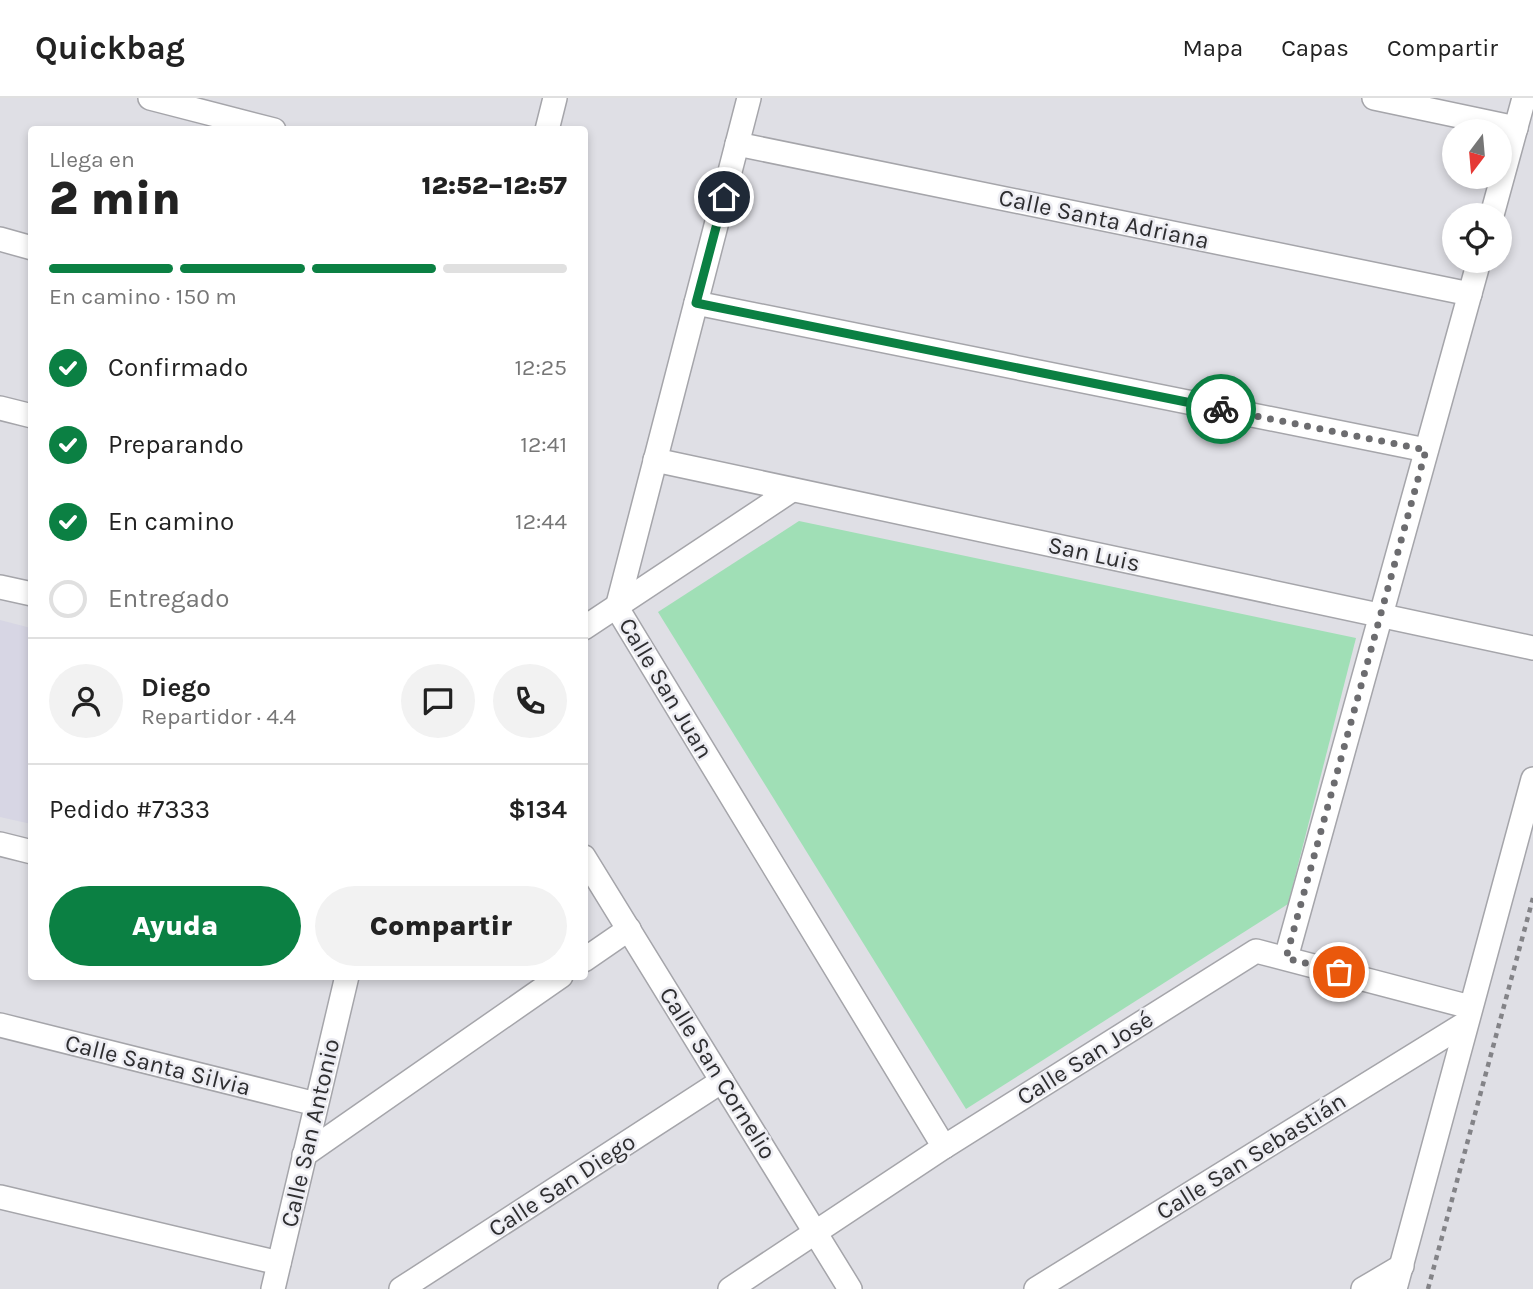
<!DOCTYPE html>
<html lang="es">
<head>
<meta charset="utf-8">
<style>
	body { margin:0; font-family:Karla,sans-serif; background:#f2f2f2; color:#222; height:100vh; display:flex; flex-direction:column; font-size:26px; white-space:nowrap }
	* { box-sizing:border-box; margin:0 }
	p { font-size:23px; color:#767676 }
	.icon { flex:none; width:38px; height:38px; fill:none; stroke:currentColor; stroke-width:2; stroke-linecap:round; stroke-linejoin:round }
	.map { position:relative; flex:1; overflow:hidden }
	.side { position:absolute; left:28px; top:28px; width:560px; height:854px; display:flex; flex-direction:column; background:#fff; border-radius:7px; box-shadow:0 4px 10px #0003 }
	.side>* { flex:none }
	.needle { width:46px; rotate:196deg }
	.controls { position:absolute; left:1442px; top:21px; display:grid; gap:14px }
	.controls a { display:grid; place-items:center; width:70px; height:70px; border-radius:50%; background:#fff; box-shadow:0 4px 10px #0003; font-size:35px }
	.pin { position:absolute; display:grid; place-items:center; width:60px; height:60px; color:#fff; margin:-30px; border:4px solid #fff; border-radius:50%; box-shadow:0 2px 7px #0007 }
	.courier { position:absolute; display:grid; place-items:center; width:70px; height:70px; margin:-35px; border:5px solid #0b8043; border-radius:50%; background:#fff; color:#222; box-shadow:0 2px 9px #0007 }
	.head em { font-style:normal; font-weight:800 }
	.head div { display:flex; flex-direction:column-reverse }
	.head { display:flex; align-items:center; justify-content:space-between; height:119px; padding:0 21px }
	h1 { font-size:46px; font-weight:800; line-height:52px }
	.bar { display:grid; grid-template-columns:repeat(4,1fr); gap:10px 7px; align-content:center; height:84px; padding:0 21px }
	.bar i { height:9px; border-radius:5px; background:#e0e0e0 }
	.bar .active { background:#0b8043 }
	.bar p { grid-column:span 4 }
	.line { display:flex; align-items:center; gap:18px; padding:0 21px; border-top:2px solid #e0e0e0 }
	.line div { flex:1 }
	.round { display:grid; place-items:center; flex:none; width:74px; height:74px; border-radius:37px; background:#f2f2f2 }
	ol { padding:0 21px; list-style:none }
	li { display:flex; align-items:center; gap:21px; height:77px }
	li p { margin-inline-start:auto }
	li .icon { padding:7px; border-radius:50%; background:#0b8043; color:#fff; stroke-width:4 }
	li:last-child { color:#767676 }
	li i { width:38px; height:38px; border:4px solid #e0e0e0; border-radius:50% }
	.cta { display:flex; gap:14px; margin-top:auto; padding:14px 21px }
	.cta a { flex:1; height:80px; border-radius:42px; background:#0b8043; color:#fff; font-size:28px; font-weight:800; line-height:80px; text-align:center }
	.cta a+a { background:#f2f2f2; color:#222 }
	header { display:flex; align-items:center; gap:42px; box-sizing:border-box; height:98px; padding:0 35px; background:#fff; border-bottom:2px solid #e0e0e0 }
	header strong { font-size:33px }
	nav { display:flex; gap:38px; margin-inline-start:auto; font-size:24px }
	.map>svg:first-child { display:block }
	.built { fill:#d7d6e4 }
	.green { fill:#a0dfb6 }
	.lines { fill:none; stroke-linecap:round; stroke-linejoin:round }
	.street-casing { stroke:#a5a5aa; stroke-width:26 }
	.path { stroke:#838387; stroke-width:4.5; stroke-dasharray:5 5; stroke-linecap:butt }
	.street { stroke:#fff; stroke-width:23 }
	.done { stroke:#6c6c6f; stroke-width:7; stroke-dasharray:0 12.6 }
	.route { stroke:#0b8043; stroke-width:9 }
	.labels { text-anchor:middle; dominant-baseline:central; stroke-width:5; stroke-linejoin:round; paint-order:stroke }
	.street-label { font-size:24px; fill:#2e2e30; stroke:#ececf2 }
</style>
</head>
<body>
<header>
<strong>Quickbag</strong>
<nav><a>Mapa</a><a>Capas</a><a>Compartir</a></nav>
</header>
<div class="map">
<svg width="1533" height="1191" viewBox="0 0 1533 1191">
	<rect width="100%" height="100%" fill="#dfdfe5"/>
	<polygon class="built" points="0,522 31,530 31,726 0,719"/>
	<polygon class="green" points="799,423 1356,540 1288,806 966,1011 658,514"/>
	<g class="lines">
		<defs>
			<g id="street">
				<polyline points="150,0 274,32"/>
				<polyline points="749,0 617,510 944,1049"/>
				<polyline points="1374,0 1516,30"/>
				<polyline points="547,32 555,0"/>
				<polyline points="737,46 1470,196"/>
				<polyline points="1492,117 1524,0"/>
				<polyline points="0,141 32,150"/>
				<polyline points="696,205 1426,352"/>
				<polyline points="0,310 32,318"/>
				<polyline points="655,362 1533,550"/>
				<polyline points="0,489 32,496"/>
				<polyline points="584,530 792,392"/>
				<polyline points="0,746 32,754"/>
				<polyline points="584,759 850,1191"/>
				<polyline points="1286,860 1479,163"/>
				<polyline points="584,862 629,831"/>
				<polyline points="0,927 316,1006"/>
				<polyline points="304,1057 561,878"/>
				<polyline points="0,1099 279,1165"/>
				<polyline points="273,1191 347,878"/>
				<polyline points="401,1191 722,983"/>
				<polyline points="730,1191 944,1049 1256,853 1470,909"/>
				<polyline points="1036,1191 1466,925"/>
				<polyline points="1363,1191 1402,1168"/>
				<polyline points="1395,1191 1533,681"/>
			</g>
		</defs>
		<use href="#street" class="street-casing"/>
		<polyline class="path" points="1428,1191 1533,800"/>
		<use href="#street" class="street"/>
	</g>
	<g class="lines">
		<polyline class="done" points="1221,311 1426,352 1286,860 1339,874"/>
		<polyline class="route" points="724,99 696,205 1221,311"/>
	</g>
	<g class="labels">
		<g class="street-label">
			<text transform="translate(1104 121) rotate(12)">Calle Santa Adriana</text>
			<text transform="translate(1094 456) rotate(12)">San Luis</text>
			<text transform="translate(666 590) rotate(59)">Calle San Juan</text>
			<text transform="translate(1085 960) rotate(-32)">Calle San José</text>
			<text transform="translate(158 967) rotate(14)">Calle Santa Silvia</text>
			<text transform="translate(718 975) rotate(58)">Calle San Cornelio</text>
			<text transform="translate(310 1035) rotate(-77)">Calle San Antonio</text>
			<text transform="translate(1251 1058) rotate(-32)">Calle San Sebastián</text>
			<text transform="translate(562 1087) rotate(-33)">Calle San Diego</text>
		</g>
	</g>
</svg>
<div class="controls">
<a><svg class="needle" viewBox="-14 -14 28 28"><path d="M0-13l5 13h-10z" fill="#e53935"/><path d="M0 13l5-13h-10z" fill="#767676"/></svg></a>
<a><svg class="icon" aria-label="locate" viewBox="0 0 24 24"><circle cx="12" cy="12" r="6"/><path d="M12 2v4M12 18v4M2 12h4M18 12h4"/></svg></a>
</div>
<div class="pin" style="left:1339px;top:874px;background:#ea580c"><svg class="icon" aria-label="bag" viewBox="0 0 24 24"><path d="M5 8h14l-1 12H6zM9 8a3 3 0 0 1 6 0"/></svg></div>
<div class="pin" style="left:724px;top:99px;background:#1f2937"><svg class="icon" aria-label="home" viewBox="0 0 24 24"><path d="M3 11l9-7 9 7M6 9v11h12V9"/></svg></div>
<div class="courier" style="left:1221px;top:311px"><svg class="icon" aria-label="bike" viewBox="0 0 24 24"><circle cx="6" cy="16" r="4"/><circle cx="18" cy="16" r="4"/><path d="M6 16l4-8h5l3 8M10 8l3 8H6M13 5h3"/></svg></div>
<section class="side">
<div class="head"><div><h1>2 min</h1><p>Llega en</p></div><em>12:52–12:57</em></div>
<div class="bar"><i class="active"></i><i class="active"></i><i class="active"></i><i></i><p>En camino · 150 m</p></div>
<ol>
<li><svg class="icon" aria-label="check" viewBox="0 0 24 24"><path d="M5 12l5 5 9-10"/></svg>Confirmado<p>12:25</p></li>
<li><svg class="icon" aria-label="check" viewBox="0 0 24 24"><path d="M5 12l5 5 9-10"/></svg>Preparando<p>12:41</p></li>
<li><svg class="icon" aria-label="check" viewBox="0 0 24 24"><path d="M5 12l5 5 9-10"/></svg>En camino<p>12:44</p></li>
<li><i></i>Entregado</li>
</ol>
<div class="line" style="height:126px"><a class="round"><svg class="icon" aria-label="person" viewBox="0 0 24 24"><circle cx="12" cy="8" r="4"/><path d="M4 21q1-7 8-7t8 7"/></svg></a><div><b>Diego</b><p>Repartidor · 4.4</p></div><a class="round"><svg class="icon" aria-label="chat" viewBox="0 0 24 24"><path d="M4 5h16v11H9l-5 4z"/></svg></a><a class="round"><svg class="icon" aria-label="phone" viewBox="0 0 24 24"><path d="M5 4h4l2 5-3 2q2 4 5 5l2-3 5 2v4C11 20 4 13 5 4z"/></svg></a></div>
<div class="line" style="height:91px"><div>Pedido #7333</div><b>$134</b></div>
<div class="cta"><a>Ayuda</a><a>Compartir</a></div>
</section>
</div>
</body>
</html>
